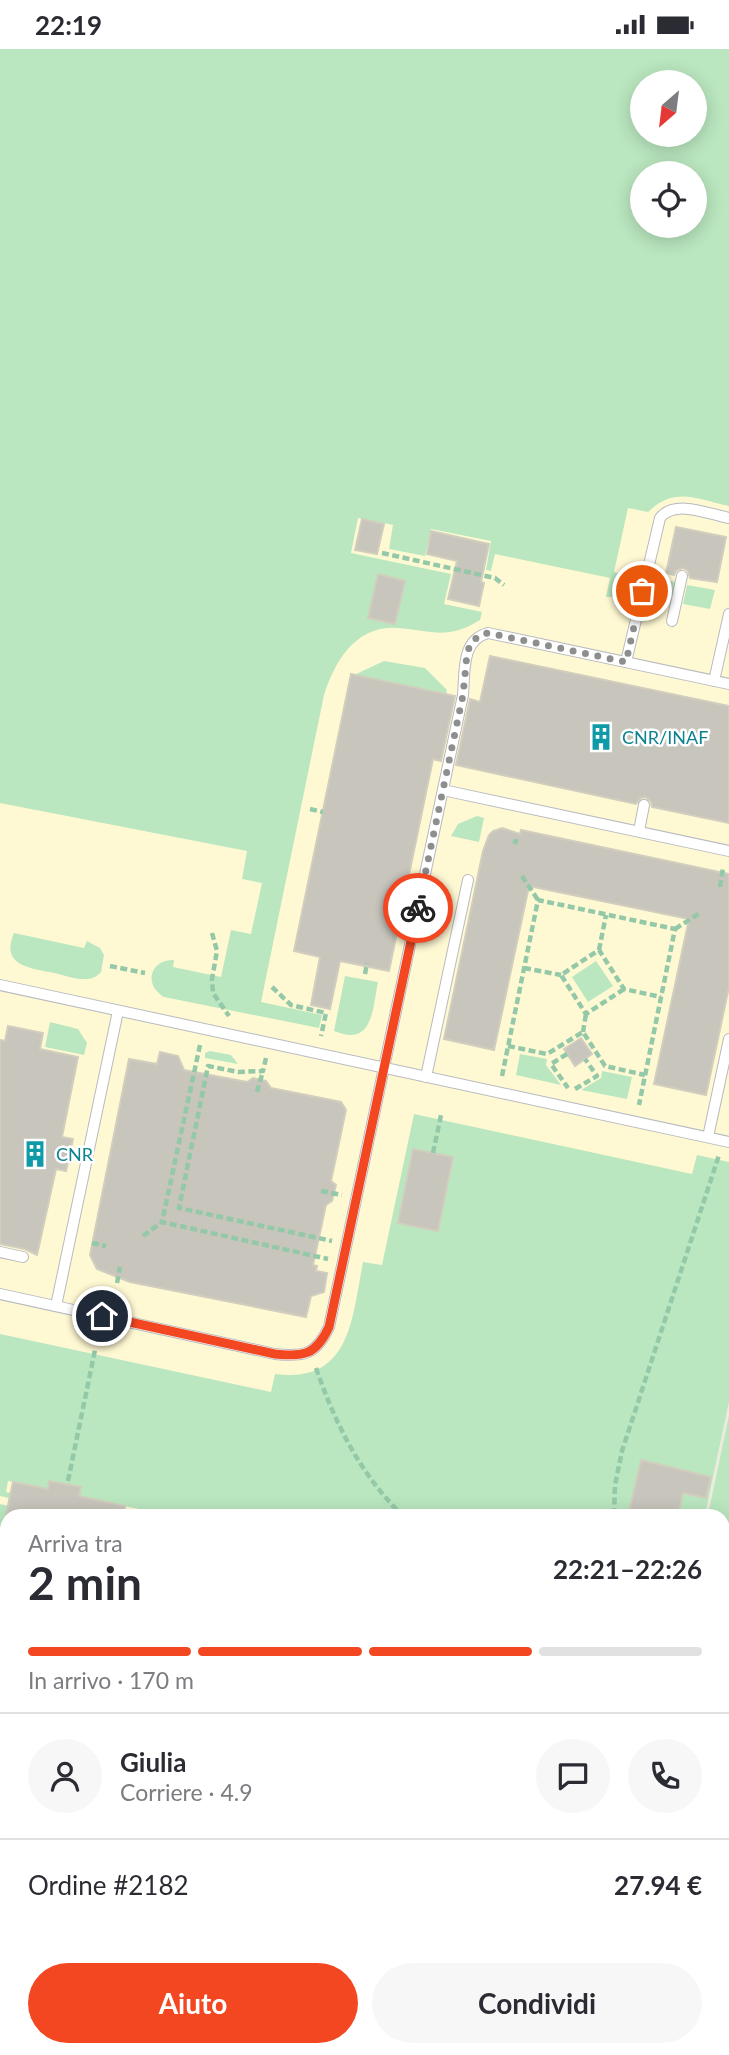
<!DOCTYPE html>
<html lang="it">
<head>
<meta charset="utf-8">
<style>
	body { margin:0; font-family:Lato,sans-serif; background:#f7f7f7; color:#2b2b33; height:100vh; display:flex; flex-direction:column; font-size:26px; white-space:nowrap }
	* { box-sizing:border-box; margin:0 }
	p { font-size:23px; color:#7c7c81 }
	.icon { flex:none; width:38px; height:38px; fill:none; stroke:currentColor; stroke-width:2; stroke-linecap:round; stroke-linejoin:round }
	.map { position:relative; flex:1; overflow:hidden }
	.side { position:absolute; left:0px; top:1460px; width:730px; height:548px; display:flex; flex-direction:column; background:#fff; border-radius:21px 21px 0 0; box-shadow:0 4px 18px #0003 }
	.side>* { flex:none }
	.needle { width:46px; rotate:208deg }
	.fabs { position:absolute; left:630px; top:21px; display:grid; gap:14px }
	.fabs a { display:grid; place-items:center; width:77px; height:77px; border-radius:50%; background:#fff; box-shadow:0 4px 18px #0003; font-size:35px }
	.pin { position:absolute; display:grid; place-items:center; width:60px; height:60px; color:#fff; margin:-30px; border:4px solid #fff; border-radius:50%; box-shadow:0 2px 7px #0007 }
	.courier { position:absolute; display:grid; place-items:center; width:70px; height:70px; margin:-35px; border:5px solid #f24720; border-radius:50%; background:#fff; color:#222; box-shadow:0 2px 9px #0007 }
	.headline em { font-style:normal; font-weight:700 }
	.headline div { display:flex; flex-direction:column-reverse }
	.headline { display:flex; align-items:center; justify-content:space-between; height:119px; padding:0 28px }
	h1 { font-size:46px; font-weight:700; line-height:52px }
	.bar { display:grid; grid-template-columns:repeat(4,1fr); gap:10px 7px; align-content:center; height:84px; padding:0 28px }
	.bar i { height:9px; border-radius:5px; background:#e1e1e2 }
	.bar .active { background:#f24720 }
	.bar p { grid-column:span 4 }
	.line { display:flex; align-items:center; gap:18px; padding:0 28px; border-top:2px solid #e1e1e2 }
	.line div { flex:1 }
	.round { display:grid; place-items:center; flex:none; width:74px; height:74px; border-radius:37px; background:#f7f7f7 }
	.cta { display:flex; gap:14px; margin-top:auto; padding:14px 28px }
	.cta a { flex:1; height:80px; border-radius:42px; background:#f24720; color:#fff; font-size:28px; font-weight:700; line-height:80px; text-align:center }
	.cta a+a { background:#f7f7f7; color:#2b2b33 }
	.status { display:flex; justify-content:space-between; align-items:center; height:49px; padding:0 35px; background:#fff; direction:ltr }
	.status svg { height:19px; fill:currentColor }
	.map>svg:first-child { display:block }
	.commercial { fill:#fff9d3 }
	.green { fill:#bae7bf; fill-rule:evenodd }
	.building { fill:#c8c5bd; stroke:#d2cebe; stroke-width:2 }
	.lines { fill:none; stroke-linecap:round; stroke-linejoin:round }
	.lane-casing { stroke:#b8bac0; stroke-width:12 }
	.path { stroke:#93c8a8; stroke-width:4.5; stroke-dasharray:7 3.5; stroke-linecap:butt }
	.lane { stroke:#fff; stroke-width:10 }
	.done { stroke:#8d8e8e; stroke-width:7; stroke-dasharray:0 12.6 }
	.route { stroke:#f24720; stroke-width:9 }
	.labels { text-anchor:middle; dominant-baseline:central; stroke-width:5; stroke-linejoin:round; paint-order:stroke }
	.culture-label { font-size:18px; fill:#0d838f; stroke:#fff; text-anchor:start }
</style>
</head>
<body>
<div class="status"><b>22:19</b><svg viewBox="0 0 49 12"><path d="M0 12V9h3v3zM5 12V6h3v6zM10 12V3h3v9zM15 12V0h3v12zM26 1h20v11H26zM47 4h2v5h-2z"/></svg></div>
<div class="map">
<svg width="729" height="2006" viewBox="0 0 729 2006">
	<rect width="100%" height="100%" fill="#edebe0"/>
	<polygon class="commercial" points="0,223 729,375 729,1353 705,1466 7,1466 7,2000 0,2006"/>
	<g class="green">
		<path d="M 0,0 L 729,0 L 729,457 C 696,450 675,437 648,463 L 628,459 L 614,523 L 634,528 C 628,542 622,549 606,548 L 610,529 L 495,505 L 491,522 L 486,521 L 491,492 L 431,480 L 425,507 L 389,500 L 393,476 L 358,469 L 351,504 L 451,525 L 444,555 L 482,563 L 480,571 C 446,592 432,581 397,579 C 356,576 335,612 324,646 L 261,953 L 322,966 L 319,979 L 164,948 C 143,936 150,910 174,911 L 173,918 L 221,928 L 231,881 L 251,885 L 262,834 L 242,830 L 247,802 L 0,754 ZM 642,33 L 695,33 L 695,86 L 642,86 ZM 642,124 L 695,124 L 695,177 L 642,177 Z"/>
		<polygon points="665,531 675,533 671,553 663,550"/>
		<polygon points="687,536 715,541 710,560 683,555"/>
		<polygon points="384,612 425,619 447,641 446,645 354,626"/>
		<polygon points="477,767 484,769 479,793 451,787 458,775"/>
		<path d="M 14,884 L 84,899 L 87,892 L 100,899 L 104,906 L 101,923 C 97,927 93,930 87,930 C 76,931 64,926 54,924 C 30,919 0,917 14,884 Z"/>
		<polygon points="596,912 613,937 588,953 572,928"/>
		<path d="M 345,927 L 378,933 C 374,950 374,986 351,986 C 346,986 339,984 334,982 Z"/>
		<polygon points="50,973 78,980 87,994 84,1006 45,998"/>
		<polygon points="210,1002 231,1006 238,1015 205,1009 205,1004"/>
		<polygon points="520,1005 547,1010 546,1016 561,1036 516,1026"/>
		<polygon points="602,1022 632,1028 627,1050 581,1041 601,1029"/>
		<path d="M 414,1065 L 692,1125 L 697,1106 L 729,1113 L 729,1353 L 705,1466 L 678,1466 L 683,1444 L 706,1449 L 711,1428 L 641,1411 L 629,1463 L 642,1466 L 149,1466 L 149,1462 L 124,1457 L 122,1466 L 103,1464 L 102,1466 L 89,1466 L 65,1461 L 80,1438 L 50,1432 L 46,1451 L 33,1437 L 8,1432 L 6,1443 L 24,1447 L 22,1452 L 0,1447 L 0,1285 L 271,1343 L 275,1325 C 351,1335 352,1269 363,1213 L 382,1216 Z"/>
		<polygon points="729,1366 729,2006 0,2006 0,1597 7,1590 7,2000 723,2000 723,1466 708,1466"/>
		<polygon points="0,1455 18,1459 7,1462 5,1472 7,1473 7,1500 0,1498"/>
		<polygon points="0,1523 7,1525 7,1570 0,1577"/>
	</g>
	<g class="building">
		<polygon points="362,470 384,475 377,505 355,501"/>
		<polygon points="676,478 726,488 717,533 690,529 688,522 683,519 677,521 674,526 666,524"/>
		<polygon points="431,482 489,495 481,533 484,534 479,557 448,550 457,512 427,505"/>
		<polygon points="378,525 405,532 395,575 368,569"/>
		<polygon points="490,607 729,657 729,774 652,758 651,753 646,748 641,749 636,755 456,716 470,650 480,653"/>
		<polygon points="351,625 455,647 441,712 433,710 389,922 340,912 330,960 311,956 320,908 294,902"/>
		<polygon points="502,779 520,785 521,781 729,825 729,938 706,1046 654,1035 689,870 529,837 494,1001 444,990 483,802 489,786 493,782"/>
		<polygon points="8,977 43,984 40,1000 78,1008 62,1088 73,1090 66,1122 56,1120 37,1206 25,1200 0,1195 0,991 5,992"/>
		<polygon points="581,989 592,1005 575,1017 564,1000"/>
		<polygon points="160,1003 178,1007 184,1021 247,1033 253,1029 266,1032 271,1039 341,1053 346,1061 331,1132 336,1136 332,1152 326,1156 313,1216 317,1217 316,1222 327,1224 324,1243 311,1247 306,1268 130,1233 97,1220 90,1206 129,1010 157,1015"/>
		<polygon points="413,1100 453,1108 438,1182 398,1174"/>
		<polygon points="641,1411 711,1428 706,1449 683,1444 678,1466 642,1466 629,1463"/>
		<polygon points="49,1432 81,1438 79,1447 125,1457 124,1466 6,1466 13,1433 48,1440"/>
	</g>
	<g class="lines">
		<defs>
			<g id="lane">
				<polyline points="672,572 682,527"/>
				<path d="M 626,613 L 660,469 C 675,450 709,465 729,469"/>
				<polyline points="714,632 729,565"/>
				<polyline points="443,741 729,802"/>
				<polyline points="639,782 644,756"/>
				<polyline points="0,936 729,1093"/>
				<polyline points="426,1028 468,831"/>
				<polyline points="708,1088 729,990"/>
				<polyline points="0,1203 23,1208"/>
				<path d="M 0,1245 L 275,1305 C 304,1308 316,1306 329,1278 L 463,646 C 465,623 461,591 488,584 L 729,635"/>
				<polyline points="56,1257 118,962"/>
			</g>
		</defs>
		<use href="#lane" class="lane-casing"/>
		<g class="path">
			<polyline points="382,504 495,529 504,536"/>
			<polyline points="310,760 323,763"/>
			<polyline points="515,795 516,790"/>
			<polyline points="522,827 538,851"/>
			<polyline points="720,838 723,819"/>
			<polyline points="675,880 700,864"/>
			<polyline points="212,884 217,902 212,930 213,944 229,967"/>
			<polyline points="599,901 606,866"/>
			<polyline points="110,917 145,924"/>
			<polyline points="524,919 561,926"/>
			<polyline points="365,925 367,914"/>
			<polyline points="272,938 291,956 326,964 321,987"/>
			<polyline points="624,940 586,965 561,926 599,901 624,940 661,948"/>
			<polyline points="583,983 586,965"/>
			<polyline points="200,996 162,1173 328,1210"/>
			<polyline points="508,997 547,1005 583,983 605,1017 645,1026"/>
			<polyline points="567,1005 551,1015 568,1039"/>
			<polyline points="266,1009 263,1022 238,1023 208,1017 179,1159 332,1192"/>
			<polyline points="502,1027 538,851 675,880 639,1056"/>
			<polyline points="575,1040 597,1027 585,1010"/>
			<polyline points="257,1043 263,1022"/>
			<polyline points="433,1104 441,1066"/>
			<polyline points="321,1142 342,1146"/>
			<polyline points="143,1187 162,1173"/>
			<polyline points="92,1194 106,1197"/>
			<polyline points="117,1234 120,1218"/>
			<path d="M 316,1319 C 335,1374 360,1425 402,1466"/>
			<polyline points="68,1432 95,1301"/>
			<polyline points="614,1466 615,1436 622,1402 719,1106"/>
			<polyline points="0,1511 7,1513"/>
			<polyline points="0,1586 7,1579"/>
			<polyline points="723,1655 729,1629"/>
			<polyline points="723,1870 729,1876"/>
		</g>
		<use href="#lane" class="lane"/>
	</g>
	<g class="lines">
		<polyline class="done" points="418,859 463,646 467,605 470,596 479,586 488,584 626,613 642,542"/>
		<path class="route" d="M 102,1267 L 275,1305 C 304,1308 316,1306 329,1278 L 418,859"/>
	</g>
	<defs>
		<symbol id="building-bare" viewBox="-9 -9 18 18"><path d="M-4-6H4V6H1V3H-1V6H-4ZM-2.5-4.3h1.7v1.8h-1.7ZM.8-4.3h1.7v1.8H.8ZM-2.5-1h1.7V.8h-1.7ZM.8-1h1.7V.8H.8Z" fill="#0f9aa8" stroke="#fff" stroke-width="2.5" paint-order="stroke"/></symbol>
	</defs>
	<g fill-rule="evenodd">
		<use href="#building-bare" x="582" y="669" width="38" height="38"/>
		<use href="#building-bare" x="16" y="1086" width="38" height="38"/>
	</g>
	<g class="labels">
		<g class="culture-label">
			<text x="622" y="688">CNR/INAF</text>
			<text x="56" y="1105">CNR</text>
		</g>
	</g>
</svg>
<div class="fabs">
<a><svg class="needle" viewBox="-14 -14 28 28"><path d="M0-13l5 13h-10z" fill="#e53935"/><path d="M0 13l5-13h-10z" fill="#7c7c81"/></svg></a>
<a><svg class="icon" aria-label="locate" viewBox="0 0 24 24"><circle cx="12" cy="12" r="6"/><path d="M12 2v4M12 18v4M2 12h4M18 12h4"/></svg></a>
</div>
<div class="pin" style="left:642px;top:542px;background:#ea580c"><svg class="icon" aria-label="bag" viewBox="0 0 24 24"><path d="M5 8h14l-1 12H6zM9 8a3 3 0 0 1 6 0"/></svg></div>
<div class="pin" style="left:102px;top:1267px;background:#1f2937"><svg class="icon" aria-label="home" viewBox="0 0 24 24"><path d="M3 11l9-7 9 7M6 9v11h12V9"/></svg></div>
<div class="courier" style="left:418px;top:859px"><svg class="icon" aria-label="bike" viewBox="0 0 24 24"><circle cx="6" cy="16" r="4"/><circle cx="18" cy="16" r="4"/><path d="M6 16l4-8h5l3 8M10 8l3 8H6M13 5h3"/></svg></div>
<section class="side">
<div class="headline"><div><h1>2 min</h1><p>Arriva tra</p></div><em>22:21–22:26</em></div>
<div class="bar"><i class="active"></i><i class="active"></i><i class="active"></i><i></i><p>In arrivo · 170 m</p></div>
<div class="line" style="height:126px"><a class="round"><svg class="icon" aria-label="person" viewBox="0 0 24 24"><circle cx="12" cy="8" r="4"/><path d="M4 21q1-7 8-7t8 7"/></svg></a><div><b>Giulia</b><p>Corriere · 4.9</p></div><a class="round"><svg class="icon" aria-label="chat" viewBox="0 0 24 24"><path d="M4 5h16v11H9l-5 4z"/></svg></a><a class="round"><svg class="icon" aria-label="phone" viewBox="0 0 24 24"><path d="M5 4h4l2 5-3 2q2 4 5 5l2-3 5 2v4C11 20 4 13 5 4z"/></svg></a></div>
<div class="line" style="height:91px"><div>Ordine #2182</div><b>27.94 €</b></div>
<div class="cta"><a>Aiuto</a><a>Condividi</a></div>
</section>
</div>
</body>
</html>
